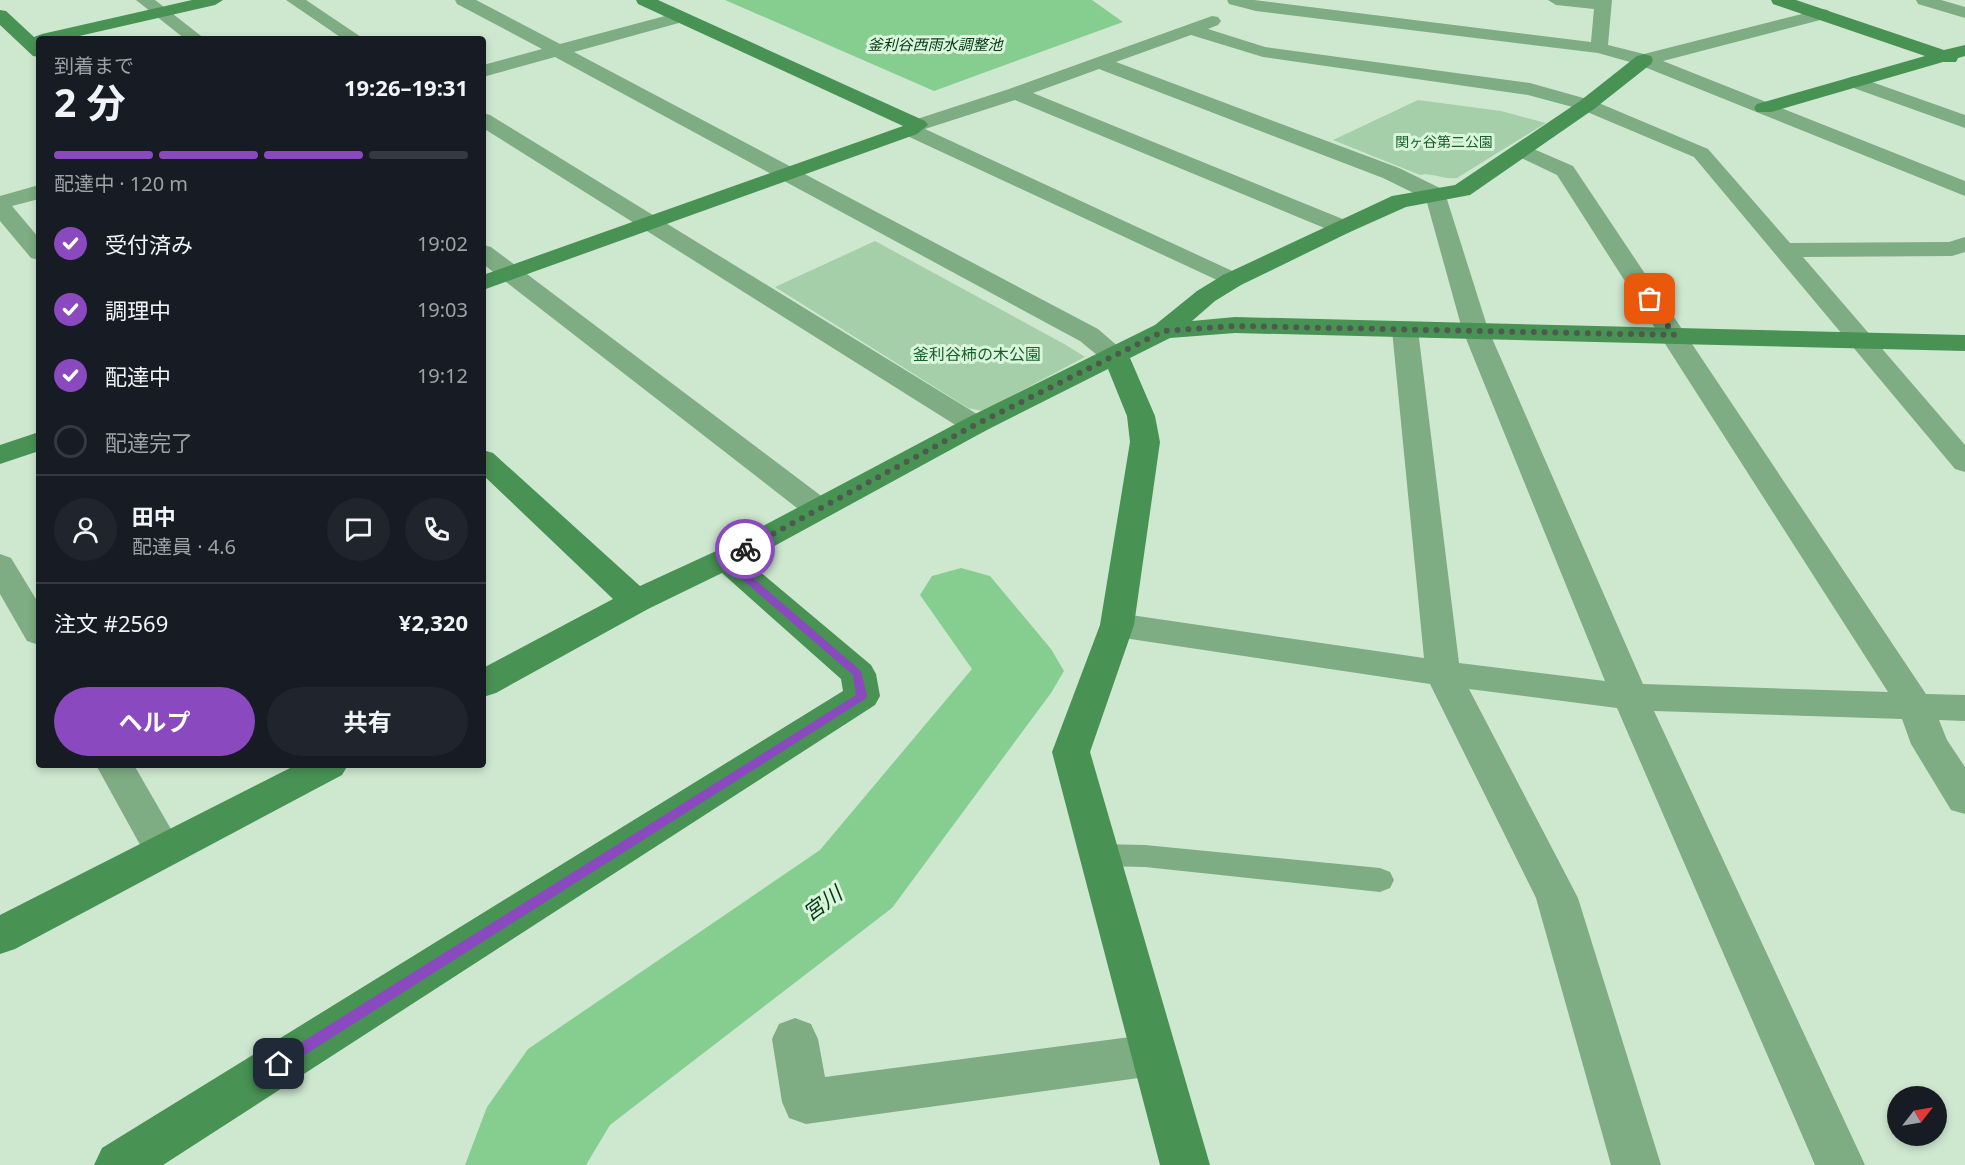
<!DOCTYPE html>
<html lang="ja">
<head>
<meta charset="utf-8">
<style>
	body { margin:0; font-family:"Noto Sans","Noto Sans JP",sans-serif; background:#20242c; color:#f1f3f6; height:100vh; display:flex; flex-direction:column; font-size:22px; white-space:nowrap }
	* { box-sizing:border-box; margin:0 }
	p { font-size:20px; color:#9ea1a6 }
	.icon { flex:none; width:33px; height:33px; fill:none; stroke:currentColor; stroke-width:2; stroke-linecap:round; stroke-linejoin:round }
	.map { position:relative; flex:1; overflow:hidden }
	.panel { position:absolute; left:36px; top:36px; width:450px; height:732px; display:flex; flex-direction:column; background:#171b24; border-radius:6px; box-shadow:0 3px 9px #0003 }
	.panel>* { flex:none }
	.needle { width:39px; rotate:59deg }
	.fabs { position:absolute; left:1887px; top:1086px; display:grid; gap:12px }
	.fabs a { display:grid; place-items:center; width:60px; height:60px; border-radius:50%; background:#171b24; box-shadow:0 3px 9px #0003; font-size:30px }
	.pin { position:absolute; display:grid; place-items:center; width:51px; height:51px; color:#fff; margin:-26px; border-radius:12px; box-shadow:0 3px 9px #0006 }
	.courier { position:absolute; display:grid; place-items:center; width:60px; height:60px; margin:-30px; border:4px solid #8a49be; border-radius:50%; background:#fff; color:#222; box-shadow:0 2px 8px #0007 }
	.summary em { font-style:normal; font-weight:700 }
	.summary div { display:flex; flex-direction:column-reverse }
	.summary { display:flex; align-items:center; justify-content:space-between; height:102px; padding:0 18px }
	h1 { font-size:39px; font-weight:700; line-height:45px }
	.bar { display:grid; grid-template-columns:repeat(4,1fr); gap:9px 6px; align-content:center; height:72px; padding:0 18px }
	.bar i { height:8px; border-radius:4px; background:#363941 }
	.bar .on { background:#8a49be }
	.bar p { grid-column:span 4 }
	.line { display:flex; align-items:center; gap:15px; padding:0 18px; border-top:2px solid #363941 }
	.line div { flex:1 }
	.round { display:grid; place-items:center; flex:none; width:63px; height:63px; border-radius:32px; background:#20242c }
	ol { padding:0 18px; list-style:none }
	li { display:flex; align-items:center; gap:18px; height:66px }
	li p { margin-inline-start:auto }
	li .icon { padding:6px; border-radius:50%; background:#8a49be; color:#fff; stroke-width:4 }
	li:last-child { color:#9ea1a6 }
	li i { width:33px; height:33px; border:3px solid #363941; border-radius:50% }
	.cta { display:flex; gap:12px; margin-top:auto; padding:12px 18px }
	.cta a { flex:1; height:69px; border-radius:36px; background:#8a49be; color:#fff; font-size:24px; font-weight:700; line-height:69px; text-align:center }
	.cta a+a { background:#20242c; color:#f1f3f6 }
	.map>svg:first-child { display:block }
	.green { fill:#a4cfa8 }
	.water { fill:#86ce8f }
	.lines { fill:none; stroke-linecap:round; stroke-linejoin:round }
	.river { fill:#86ce8f; fill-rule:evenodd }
	.lane { fill:#7eac83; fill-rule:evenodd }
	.street { fill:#7eac83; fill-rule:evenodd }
	.secondary { fill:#489254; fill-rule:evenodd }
	.route { fill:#8a49be }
	.done { stroke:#4d5b4e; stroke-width:6; stroke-dasharray:0 10.8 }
	.labels { text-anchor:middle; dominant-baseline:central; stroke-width:6; stroke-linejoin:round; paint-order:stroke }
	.far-park-label { font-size:14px; fill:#156229; stroke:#dbf5dd }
	.far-water-label { font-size:15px; font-style:italic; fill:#013911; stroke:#dbf5dd }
	.park-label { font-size:16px; fill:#156229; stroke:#dbf5dd }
	.near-water-label { font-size:21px; font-style:italic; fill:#013911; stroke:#dbf5dd }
</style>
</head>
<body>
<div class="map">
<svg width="1965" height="1165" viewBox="0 0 1965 1165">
	<rect width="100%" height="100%" fill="#cee8d0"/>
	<g class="green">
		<path d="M 1418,100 L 1501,111 L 1546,123 L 1457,178 C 1444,180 1431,172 1420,175 L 1333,140 Z"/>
		<polygon points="875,241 1066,345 1085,357 983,411 968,408 775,287"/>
	</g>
	<polygon class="water" points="725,0 1092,0 1123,22 934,91"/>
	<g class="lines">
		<polygon class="river" points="961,568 990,576 1051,649 1064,671 1051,693 892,908 610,1125 586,1165 465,1165 487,1107 528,1049 820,850 972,669 920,595 932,576"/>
		<polygon class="lane" points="1099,844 1145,845 1380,868 1390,872 1394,880 1390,888 1380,892 1145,867 1099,866 1089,863 1085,855 1089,847"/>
		<g class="street">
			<polygon points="136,0 155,0 205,39 185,39"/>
			<polygon points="286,0 306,0 364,39 343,39"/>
			<path d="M 455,0 L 476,0 L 560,44 L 680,12 L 686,13 L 689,17 L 686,21 L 574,52 L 1098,329 L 1128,355 L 1124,361 C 1105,365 1094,352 1080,341 L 555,57 L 483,77 L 483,65 L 542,49 L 457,4 Z"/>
			<polygon points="1227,0 1254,0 1591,42 1594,9 1556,5 1548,0 1612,0 1608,45 1644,54 1822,9 1828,10 1831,14 1828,18 1663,61 1965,181 1965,196 1637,64 1598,53 1256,11 1229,4"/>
			<polygon points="1916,0 1941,0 1965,7 1965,18 1918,4"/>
			<polygon points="1212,16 1218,17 1221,21 1218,25 1208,29 1265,47 1530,83 1594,101 1708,149 1790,243 1949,242 1965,237 1965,252 1952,256 1803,257 1965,445 1965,472 1955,469 1694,157 1580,109 1528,95 1263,57 1191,35 1116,62 1399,168 1444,190 1488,329 1643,684 1888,692 1557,175 1515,155 1511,151 1515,147 1522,145 1529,147 1573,166 1926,694 1965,695 1965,721 1939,720 1947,740 1965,767 1965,814 1951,810 1911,744 1902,719 1654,711 1865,1165 1815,1165 1617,708 1469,689 1578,898 1661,1165 1611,1165 1536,898 1430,684 1117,637 1105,633 1100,625 1105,617 1117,613 1424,658 1392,330 1396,324 1405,322 1414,324 1418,330 1459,663 1605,681 1462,329 1426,199 1383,178 1099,69 1033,93 1350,222 1354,227 1350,232 1342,234 1334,232 1015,100 925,129 1241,275 1244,280 1241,285 1232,287 903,134 900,130 911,121 1009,89"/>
			<polygon points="1855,76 1965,115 1965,128 1848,86 1845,82 1848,78"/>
			<polygon points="483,113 490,115 985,419 989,425 985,431 975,434 965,431 483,128"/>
			<polygon points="39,185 39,199 12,206 39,238 39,260 31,258 0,221 0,196"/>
			<polygon points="483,245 491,247 828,501 832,508 828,515 817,518 806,515 483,264"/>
			<polygon points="0,554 11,558 39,604 39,645 27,641 0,594"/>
			<polygon points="96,765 134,765 183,850 177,861 163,866 149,861"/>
			<polygon points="795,1018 811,1024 818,1039 825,1077 1153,1034 1169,1040 1176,1055 1169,1070 1153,1076 806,1124 789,1118 782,1102 772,1039 779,1024"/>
		</g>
		<g class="secondary">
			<polygon points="192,0 223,0 215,5 66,39 39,39 39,57 33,56 0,25 0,10 6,11 34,37 42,34"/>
			<polygon points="636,0 658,0 925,121 928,125 917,134 483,290 483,275 903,126 638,4"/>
			<polygon points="1771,0 1796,0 1944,50 1965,45 1965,56 1958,58 1956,62 1943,62 1771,112 1757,112 1754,108 1757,104 1925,56 1773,4"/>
			<polygon points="1644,54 1651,56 1653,60 1651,64 1594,109 1470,195 1406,207 1350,232 1241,285 1215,301 1192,321 1235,317 1965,335 1965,351 1235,333 1170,338 1130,358 1155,416 1160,442 1134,625 1090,752 1210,1165 1160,1165 1052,752 1100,625 1130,442 1127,416 1108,369 985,431 747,561 871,665 876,674 880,696 875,705 163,1165 94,1165 102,1148 843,691 841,679 722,573 648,609 496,693 483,697 483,668 613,599 483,475 483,450 493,453 640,586 714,552 965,419 1155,325 1197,291 1223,275 1392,196 1455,185 1580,101 1637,56"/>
			<polygon points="39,432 39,451 0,464 0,445"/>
			<polygon points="296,765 348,765 342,775 15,949 0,954 0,915"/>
		</g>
	</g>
	<polygon class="route" points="741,546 749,549 732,560 861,671 867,696 865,699 284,1068 279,1070 275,1068 273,1064 275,1059 856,695 853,675 722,562 722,557"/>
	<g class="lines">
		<polyline class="done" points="745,549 975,425 1164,331 1236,326 1674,335 1650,299"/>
	</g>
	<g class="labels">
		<g class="far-park-label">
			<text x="1444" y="141">関ヶ谷第二公園</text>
		</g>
		<g class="far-water-label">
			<text x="935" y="44">釜利谷西雨水調整池</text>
		</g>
		<g class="park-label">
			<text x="977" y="354">釜利谷柿の木公園</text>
		</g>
		<g class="near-water-label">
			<text transform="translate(822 903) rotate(-36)">宮川</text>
		</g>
	</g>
</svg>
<div class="fabs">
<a><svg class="needle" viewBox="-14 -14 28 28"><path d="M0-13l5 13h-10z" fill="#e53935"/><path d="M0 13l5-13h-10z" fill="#9ea1a6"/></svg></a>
</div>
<div class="pin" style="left:1650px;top:299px;background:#ea580c"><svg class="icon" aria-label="bag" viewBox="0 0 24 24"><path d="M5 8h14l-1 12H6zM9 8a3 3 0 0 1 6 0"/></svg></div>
<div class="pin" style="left:279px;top:1064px;background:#1f2937"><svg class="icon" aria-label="home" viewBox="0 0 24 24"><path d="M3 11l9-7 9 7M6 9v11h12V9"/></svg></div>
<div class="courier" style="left:745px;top:549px"><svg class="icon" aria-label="bike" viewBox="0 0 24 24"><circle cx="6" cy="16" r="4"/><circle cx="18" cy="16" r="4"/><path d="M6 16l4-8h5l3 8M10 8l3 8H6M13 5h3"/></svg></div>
<section class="panel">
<div class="summary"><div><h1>2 分</h1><p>到着まで</p></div><em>19:26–19:31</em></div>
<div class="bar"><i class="on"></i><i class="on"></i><i class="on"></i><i></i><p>配達中 · 120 m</p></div>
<ol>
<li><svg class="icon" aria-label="check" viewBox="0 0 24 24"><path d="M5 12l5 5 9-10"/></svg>受付済み<p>19:02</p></li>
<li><svg class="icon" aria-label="check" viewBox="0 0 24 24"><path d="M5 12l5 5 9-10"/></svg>調理中<p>19:03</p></li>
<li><svg class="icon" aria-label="check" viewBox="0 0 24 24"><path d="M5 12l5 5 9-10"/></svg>配達中<p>19:12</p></li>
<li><i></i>配達完了</li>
</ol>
<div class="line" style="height:108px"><a class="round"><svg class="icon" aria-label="person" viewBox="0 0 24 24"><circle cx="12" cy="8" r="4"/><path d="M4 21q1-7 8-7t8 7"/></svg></a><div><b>田中</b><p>配達員 · 4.6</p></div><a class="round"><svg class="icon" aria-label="chat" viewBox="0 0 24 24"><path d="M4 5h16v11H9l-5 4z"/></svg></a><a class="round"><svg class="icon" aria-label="phone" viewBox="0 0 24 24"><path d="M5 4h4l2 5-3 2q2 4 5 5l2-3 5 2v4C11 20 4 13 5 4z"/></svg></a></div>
<div class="line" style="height:78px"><div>注文 #2569</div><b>¥2,320</b></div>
<div class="cta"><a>ヘルプ</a><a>共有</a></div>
</section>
</div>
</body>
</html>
